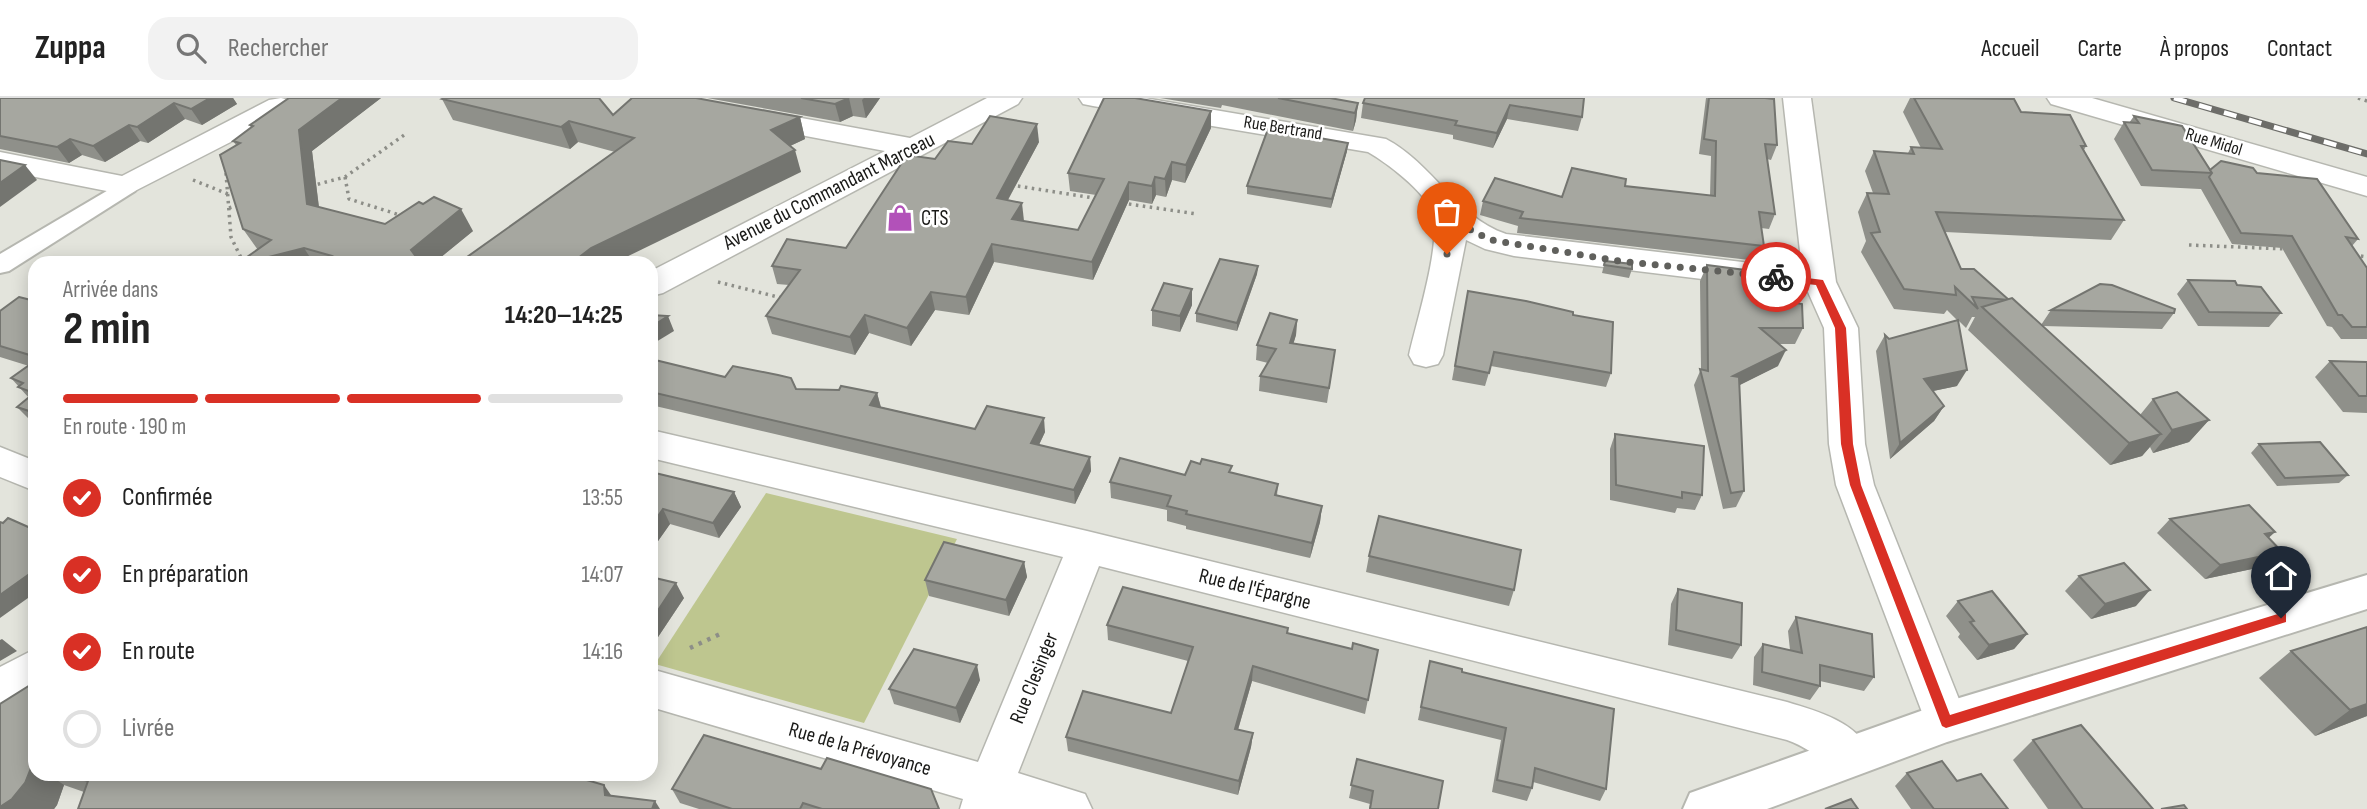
<!DOCTYPE html>
<html lang="fr">
<head>
<meta charset="utf-8">
<style>
	body { margin:0; font-family:"Sofia Sans Condensed",sans-serif; background:#f2f2f2; color:#222; height:100vh; display:flex; flex-direction:column; font-size:26px; white-space:nowrap }
	* { box-sizing:border-box; margin:0 }
	p { font-size:23px; color:#767676 }
	.icon { flex:none; width:38px; height:38px; fill:none; stroke:currentColor; stroke-width:2; stroke-linecap:round; stroke-linejoin:round }
	.map { position:relative; flex:1; overflow:hidden }
	.drawer { position:absolute; left:28px; top:158px; width:630px; height:525px; display:flex; flex-direction:column; background:#fff; border-radius:21px; box-shadow:0 4px 18px #0003 }
	.drawer>* { flex:none }
	.pin { position:absolute; display:grid; place-items:center; width:60px; height:60px; color:#fff; margin:-72px -30px; border-radius:50% 50% 50% 0; rotate:-45deg; box-shadow:0 0 7px #0007 }
	.pin .icon { rotate:45deg }
	.courier { position:absolute; display:grid; place-items:center; width:70px; height:70px; margin:-35px; border:5px solid #d93025; border-radius:50%; background:#fff; color:#222; box-shadow:0 2px 9px #0007 }
	.overview em { font-style:normal; font-weight:700 }
	.overview div { display:flex; flex-direction:column-reverse }
	.overview { display:flex; align-items:center; justify-content:space-between; height:119px; padding:0 35px }
	h1 { font-size:46px; font-weight:700; line-height:52px }
	.bar { display:grid; grid-template-columns:repeat(4,1fr); gap:10px 7px; align-content:center; height:84px; padding:0 35px }
	.bar i { height:9px; border-radius:5px; background:#e0e0e0 }
	.bar .active { background:#d93025 }
	.bar p { grid-column:span 4 }
	ol { padding:0 35px; list-style:none }
	li { display:flex; align-items:center; gap:21px; height:77px }
	li p { margin-inline-start:auto }
	li .icon { padding:7px; border-radius:50%; background:#d93025; color:#fff; stroke-width:4 }
	li:last-child { color:#767676 }
	li i { width:38px; height:38px; border:4px solid #e0e0e0; border-radius:50% }
	header { display:flex; align-items:center; gap:42px; box-sizing:border-box; height:98px; padding:0 35px; background:#fff; border-bottom:2px solid #e0e0e0 }
	header strong { font-size:33px }
	nav { display:flex; gap:38px; margin-inline-start:auto; font-size:24px }
	.search { width:490px; height:63px; background:#f2f2f2; display:flex; align-items:center; gap:18px; box-sizing:border-box; padding:0 24px; border-radius:21px; color:#767676; font-size:26px }
	.map>svg:first-child { display:block }
	.green { fill:#bec68f }
	.lines { fill:none; stroke-linecap:round; stroke-linejoin:round }
	.pedestrian-casing { stroke:#b6b7b0; stroke-width:4 }
	.minor-casing { stroke:#b6b7b0; stroke-width:3 }
	.tertiary-casing { stroke:#b6b7b0; stroke-width:4 }
	.path-far1 { stroke:#8d8e88; stroke-width:3.5; stroke-dasharray:2.5 4.5; stroke-linecap:butt }
	.path { stroke:#8d8e88; stroke-width:4.5; stroke-dasharray:3.5 6; stroke-linecap:butt }
	.pedestrian { fill:#fff; fill-rule:evenodd }
	.minor { fill:#fff; fill-rule:evenodd }
	.tertiary { fill:#fff; fill-rule:evenodd }
	.rail-casing { stroke:#6d6d69; stroke-width:7 }
	.rail { stroke:#fff; stroke-width:4.5; stroke-dasharray:13; stroke-linecap:butt }
	.wall { fill:#8f908a }
	.shaded-wall { fill:#747570 }
	.building { fill:#a6a7a0; stroke:#747570; stroke-width:2 }
	.route { fill:#d93025 }
	.done { stroke:#60605c; stroke-width:7; stroke-dasharray:0 12.6 }
	.labels { text-anchor:middle; dominant-baseline:central; stroke-width:5; stroke-linejoin:round; paint-order:stroke }
	.far-street-label { font-size:18px; fill:#191917; stroke:#fff }
	.street-label { font-size:21px; fill:#191917; stroke:#fff }
	.poi-label { font-size:21px; fill:#191917; stroke:#fff; text-anchor:start }
</style>
</head>
<body>
<header>
<strong>Zuppa</strong>
<div class="search"><svg class="icon" aria-label="search" viewBox="0 0 24 24"><circle cx="10" cy="10" r="6"/><path d="M15 15l6 6"/></svg>Rechercher</div>
<nav><a>Accueil</a><a>Carte</a><a>À propos</a><a>Contact</a></nav>
</header>
<div class="map">
<svg width="2367" height="711" viewBox="0 0 2367 711">
	<rect width="100%" height="100%" fill="#e3e4dc"/>
	<polygon class="green" points="766,395 957,441 864,625 655,566"/>
	<g class="lines">
		<defs>
			<polygon id="pedestrian" points="127,81 135,83 139,88 135,93 9,173 0,175 0,156"/>
			<g id="minor">
				<polygon points="281,0 289,2 293,8 289,14 127,97 0,72 0,54 122,78 269,2"/>
				<polygon points="987,0 1022,0 1018,6 663,195 651,198 651,173 885,53 742,26 738,20 742,14 752,11 910,40"/>
				<path d="M 1079,0 L 1144,0 L 1386,41 C 1432,65 1456,119 1506,136 L 1802,171 L 1783,0 L 1811,0 L 1836,184 L 1858,230 L 1865,346 L 1874,387 L 1968,624 L 1961,638 L 1946,643 L 1931,638 L 1836,387 L 1829,346 L 1824,230 L 1808,194 L 1514,158 L 1485,151 L 1466,142 L 1443,257 L 1438,266 L 1426,269 L 1414,266 L 1409,257 C 1416,225 1443,141 1432,113 C 1423,92 1387,65 1368,54 L 1093,8 L 1083,6 Z"/>
				<polygon points="2047,0 2092,0 2367,79 2367,98 2051,6"/>
				<path d="M 651,332 L 1087,433 L 1787,604 C 1820,614 1857,624 1872,657 L 1866,671 L 1850,677 C 1827,668 1811,650 1787,642 L 1099,468 L 1018,675 L 1085,696 L 1092,711 L 960,711 L 963,701 L 651,609 L 651,571 L 978,664 L 1063,459 L 651,360 Z"/>
				<polygon points="0,349 35,363 35,393 0,379"/>
				<polygon points="35,551 35,591 0,610 0,569"/>
			</g>
			<polygon id="tertiary" points="2367,477 2367,511 1947,644 1767,711 1683,711 1690,695 1946,604"/>
		</defs>
		<use href="#pedestrian" class="pedestrian-casing"/>
		<use href="#minor" class="minor-casing"/>
		<use href="#tertiary" class="tertiary-casing"/>
		<g class="path-far1">
			<polyline points="2358,0 2367,3"/>
			<polyline points="226,75 231,139 243,164"/>
			<polyline points="345,79 349,101 403,118"/>
			<polyline points="193,82 228,96"/>
			<polyline points="1011,87 1100,101"/>
			<polyline points="311,88 345,79 407,35"/>
			<polyline points="1122,105 1197,116"/>
			<polyline points="229,110 239,107"/>
			<polyline points="2189,147 2286,151"/>
			<polyline points="2354,157 2367,159"/>
			<polyline points="718,184 782,200"/>
		</g>
		<polyline class="path" points="690,550 720,536"/>
		<use href="#pedestrian" class="pedestrian"/>
		<use href="#minor" class="minor"/>
		<use href="#tertiary" class="tertiary"/>
		<defs>
			<polyline id="rail" points="2174,0 2367,56"/>
		</defs>
		<use href="#rail" class="rail-casing"/>
		<use href="#rail" class="rail"/>
	</g>
	<g class="wall">
		<polygon points="0,0 233,0 237,6 202,27 185,21 148,45 140,43 105,64 82,57 69,65 0,51"/>
		<polygon points="289,0 381,0 312,53 319,109 385,126 473,133 435,164 240,164 258,152 243,131 236,47 233,43 251,29 250,27"/>
		<polygon points="707,0 880,0 866,20 853,18 840,24"/>
		<polygon points="1160,0 1330,0 1358,5 1356,22 1353,33 1222,7 1221,10"/>
		<polygon points="1584,0 1582,19 1578,33 1507,21 1493,50 1453,41 1453,37 1361,20 1363,5"/>
		<polygon points="1706,0 1765,0 1777,47 1771,62 1767,61 1775,116 1769,131 1761,130 1764,148 1758,163 1517,135 1518,128 1480,117 1483,103 1562,99 1710,98 1711,58 1699,56"/>
		<polygon points="1910,0 1999,0 2021,14 2086,48 2084,52 2124,122 2111,142 1945,134 1961,171 2008,202 2041,227 2051,212 2174,215 2162,231 2043,228 2140,317 2153,301 2209,322 2189,344 2153,355 2150,349 2142,358 2110,367 1968,232 1975,219 1972,219 1966,230 1958,222 1957,288 1933,293 1944,308 1934,323 1890,361 1876,253 1885,237 1889,241 1957,222 1947,212 1944,216 1894,211 1861,154 1866,143 1858,114 1867,95 1873,95 1865,73 1874,53 1908,55 1911,49 1921,50 1903,14"/>
		<polygon points="442,1 613,17 800,19 805,41 790,48 801,74 615,54 578,44 570,51 453,22"/>
		<polygon points="1211,13 1211,30 1185,85 1172,82 1166,99 1156,97 1152,106 1129,102 1093,182 994,164 969,217 935,212 911,248 869,235 855,257 772,236 766,218 789,187 777,186 772,168 846,150 935,61 972,46 1039,44 1008,102 1024,123 1078,132 1096,97 1070,93 1068,75"/>
		<polygon points="2134,18 2210,72 2257,75 2358,141 2352,148 2367,170 2367,241 2341,241 2332,229 2327,228 2282,150 2232,146 2201,91 2200,91 2141,88 2114,41 2124,24 2129,25"/>
		<polygon points="1347,53 1331,110 1247,96 1247,88"/>
		<polygon points="1605,163 1632,171 1629,180 1602,175"/>
		<polygon points="1707,167 1772,201 1803,230 1795,246 1780,246 1778,268 1739,287 1744,393 1736,409 1723,411 1694,287 1701,271 1700,183"/>
		<polygon points="1258,168 1257,176 1237,233 1196,224 1196,215"/>
		<polygon points="2188,182 2237,187 2281,215 2269,229 2198,228 2177,196"/>
		<polygon points="1192,191 1192,207 1180,234 1152,228 1152,212"/>
		<polygon points="1468,193 1573,217 1611,275 1606,289 1491,268 1485,288 1452,282"/>
		<polygon points="35,203 35,325 32,324 17,309 29,300 11,280 29,268 0,259 0,213"/>
		<polygon points="1297,222 1296,237 1293,246 1333,267 1327,305 1259,293 1260,278 1268,265 1256,262 1257,247"/>
		<polygon points="651,261 725,279 796,291 877,295 881,309 975,331 1045,334 1039,347 1090,359 1091,373 1075,406 651,307"/>
		<polygon points="2330,263 2367,264 2367,315 2343,314 2315,279"/>
		<polygon points="1615,336 1702,397 1695,412 1677,410 1675,415 1610,402 1610,351"/>
		<polygon points="2259,346 2348,377 2339,385 2277,388 2251,355"/>
		<polygon points="651,374 734,394 741,409 719,440 670,426 651,453"/>
		<polygon points="1231,375 1278,386 1277,398 1322,408 1320,424 1310,460 1186,431 1186,428 1167,423 1167,412 1111,400 1110,384 1185,377"/>
		<polygon points="2170,421 2269,440 2282,454 2266,468 2205,481 2157,435"/>
		<polygon points="1369,458 1514,492 1509,508 1366,474"/>
		<polygon points="1024,464 1027,479 1009,518 929,498 925,482"/>
		<polygon points="2079,478 2136,508 2091,521 2065,493"/>
		<polygon points="651,479 684,500 656,542 651,541"/>
		<polygon points="1678,491 1741,547 1732,561 1668,547 1671,506"/>
		<polygon points="1958,503 2027,536 2014,551 1977,562 1958,539 1960,536 1946,518"/>
		<polygon points="1796,519 1874,579 1864,593 1820,583 1820,588 1810,602 1753,587 1754,559 1763,546 1790,552 1788,533"/>
		<polygon points="1107,527 1288,530 1288,535 1352,551 1378,552 1365,616 1252,583 1238,632 1253,635 1251,649 1238,697 1068,653 1066,639 1171,615 1188,563 1108,542"/>
		<polygon points="2367,529 2367,618 2315,638 2259,580 2291,553"/>
		<polygon points="1430,563 1462,574 1606,691 1600,703 1533,684 1532,690 1527,703 1492,694 1501,642 1418,622"/>
		<polygon points="980,582 960,625 894,606 889,591"/>
		<polygon points="35,584 35,676 570,676 569,677 612,698 84,694 64,687 57,707 54,711 0,711"/>
		<polygon points="2033,642 2153,711 2048,711 2013,662"/>
		<polygon points="1357,661 1438,711 1369,711 1370,706 1349,700"/>
		<polygon points="821,671 939,711 699,711 680,705 672,691"/>
		<polygon points="1907,675 1957,683 2008,711 1911,711 1895,688"/>
	</g>
	<g class="shaded-wall">
		<polygon points="210,0 233,0 237,6 202,27 191,11"/>
		<polygon points="342,0 381,0 312,53 321,127 307,106 299,32"/>
		<polygon points="849,0 853,18 840,24 835,6"/>
		<polygon points="864,0 880,0 866,20 862,2"/>
		<polygon points="174,5 185,21 148,45 137,29"/>
		<polygon points="1358,5 1356,22 1353,33 1355,15"/>
		<polygon points="1510,7 1507,21 1493,50 1497,35"/>
		<polygon points="1211,13 1211,30 1185,85 1186,67"/>
		<polygon points="800,19 805,41 777,54 771,32"/>
		<polygon points="569,23 578,44 570,51 561,29"/>
		<polygon points="1037,26 1039,44 999,118 997,100"/>
		<polygon points="129,27 140,43 105,64 93,48"/>
		<polygon points="70,41 82,57 69,65 57,49"/>
		<polygon points="1348,45 1347,53 1331,110 1332,101"/>
		<polygon points="795,52 801,74 616,164 573,164 591,150"/>
		<polygon points="1172,64 1172,82 1166,99 1165,81"/>
		<polygon points="25,67 37,82 0,109 0,85"/>
		<polygon points="1155,79 1156,97 1152,106 1152,88"/>
		<polygon points="1129,84 1129,102 1093,182 1092,164"/>
		<polygon points="1022,105 1024,123 1012,121"/>
		<polygon points="461,111 473,133 435,164 418,164 411,152"/>
		<polygon points="992,146 994,164 969,217 966,199"/>
		<polygon points="304,150 313,164 249,164"/>
		<polygon points="1258,168 1257,176 1237,233 1237,225"/>
		<polygon points="1192,191 1192,207 1180,234 1180,218"/>
		<polygon points="931,194 935,212 911,248 907,230"/>
		<polygon points="865,217 869,235 855,257 850,239"/>
		<polygon points="668,218 674,233 651,247 651,229"/>
		<polygon points="1297,222 1296,237 1289,260 1290,245"/>
		<polygon points="1786,252 1778,268 1726,294 1733,278"/>
		<polygon points="1967,272 1957,288 1914,297 1924,281"/>
		<polygon points="877,295 881,310 870,307"/>
		<polygon points="1944,308 1934,323 1890,361 1900,345"/>
		<polygon points="1044,320 1045,334 1033,359 1031,345"/>
		<polygon points="2209,322 2189,344 2153,355 2172,332"/>
		<polygon points="2161,336 2142,358 2110,367 2129,345"/>
		<polygon points="1090,359 1091,373 1075,406 1074,392"/>
		<polygon points="734,394 741,409 719,440 713,425"/>
		<polygon points="1322,408 1320,424 1310,460 1312,445"/>
		<polygon points="663,411 670,426 651,453 651,428"/>
		<polygon points="2275,434 2260,448 2265,436"/>
		<polygon points="2282,454 2266,468 2205,481 2220,467"/>
		<polygon points="1024,464 1027,479 1009,518 1006,502"/>
		<polygon points="35,472 35,495 0,520 0,497"/>
		<polygon points="676,485 684,500 656,542 651,533 651,523"/>
		<polygon points="2150,492 2136,508 2091,521 2105,506"/>
		<polygon points="2027,536 2014,551 1977,562 1989,547"/>
		<polygon points="2,541 17,553 0,563 0,542"/>
		<polygon points="977,567 980,582 960,625 956,610"/>
		<polygon points="1253,568 1252,583 1234,645 1235,631"/>
		<polygon points="2367,606 2367,618 2315,638 2350,612"/>
		<polygon points="1253,635 1251,649 1238,697 1239,683"/>
		<polygon points="33,665 35,666 35,676 48,676 64,687 57,707 54,711 0,711 0,709"/>
		<polygon points="604,687 620,710 605,697"/>
		<polygon points="655,703 660,711 652,711"/>
	</g>
	<g class="building">
		<polygon points="0,0 210,0 191,11 174,5 137,29 129,27 93,48 70,41 57,49 0,38"/>
		<polygon points="289,0 342,0 299,32 307,106 385,126 419,104 423,106 434,99 461,111 411,152 420,164 343,164 332,158 304,150 249,164 240,164 271,142 243,131 220,57 240,45 233,43 253,28 250,27"/>
		<polygon points="444,0 599,0 613,17 632,0 696,0 800,19 771,32 795,52 591,150 573,164 460,164 634,40 569,23 561,29 442,1"/>
		<polygon points="801,0 849,0 835,6"/>
		<polygon points="1104,0 1135,0 1211,13 1186,67 1172,64 1165,81 1155,79 1152,88 1129,84 1092,164 992,146 966,199 931,194 907,230 865,217 850,239 766,218 800,172 772,168 787,141 846,150 907,57 935,61 948,43 972,46 990,18 1037,26 997,100 1022,105 1012,121 1078,132 1104,81 1068,75"/>
		<polygon points="1278,0 1330,0 1358,5 1355,15"/>
		<polygon points="1365,0 1584,0 1582,19 1510,7 1497,35 1455,27 1457,23 1363,5"/>
		<polygon points="1709,0 1765,0 1774,1 1777,47 1765,46 1775,116 1759,114 1764,148 1520,120 1523,114 1483,103 1495,80 1562,99 1572,70 1626,81 1625,88 1715,98 1716,43 1704,41"/>
		<polygon points="1914,0 2014,1 2021,14 2070,17 2086,48 2081,48 2124,122 1936,114 1961,171 1974,171 2009,202 1972,199 1978,211 1955,189 1956,197 1904,191 1871,135 1880,134 1867,95 1889,96 1874,53 1914,56 1911,49 1942,51"/>
		<polygon points="2134,18 2182,28 2212,75 2152,72 2124,24 2139,25"/>
		<polygon points="1268,31 1348,45 1332,101 1247,88"/>
		<polygon points="0,62 25,67 0,85"/>
		<polygon points="2221,63 2253,70 2257,75 2317,81 2358,141 2346,139 2367,170 2367,229 2352,229 2342,217 2338,217 2292,138 2241,135 2209,79 2212,75 2210,72"/>
		<polygon points="1220,161 1258,168 1237,225 1196,215"/>
		<polygon points="1605,163 1632,166 1632,171 1604,167"/>
		<polygon points="1707,167 1768,175 1772,201 1802,206 1803,230 1760,230 1786,252 1733,278 1739,279 1744,393 1731,395 1700,271 1708,273"/>
		<polygon points="2188,182 2235,183 2237,187 2261,189 2281,215 2209,214"/>
		<polygon points="1164,185 1192,191 1180,218 1152,212"/>
		<polygon points="2100,186 2112,187 2175,211 2174,215 2051,212"/>
		<polygon points="1468,193 1526,203 1573,214 1573,217 1613,224 1611,275 1494,254 1489,275 1455,268"/>
		<polygon points="19,199 35,203 35,256 33,258 0,248 0,213"/>
		<polygon points="2012,200 2161,336 2129,345 1982,209"/>
		<polygon points="1270,215 1297,222 1290,245 1335,252 1329,290 1260,278 1276,251 1257,247"/>
		<polygon points="651,217 668,218 651,229"/>
		<polygon points="1958,222 1967,272 1924,281 1944,308 1900,345 1885,237 1889,241"/>
		<polygon points="651,261 725,279 733,268 778,277 791,280 796,291 839,292 841,288 877,295 870,307 975,331 987,308 1044,320 1031,345 1090,359 1074,392 651,294"/>
		<polygon points="35,263 35,315 17,309 34,295 18,289 23,285 11,280"/>
		<polygon points="2330,263 2367,264 2367,298 2359,298"/>
		<polygon points="2177,294 2209,322 2172,332 2153,301"/>
		<polygon points="1615,336 1704,348 1702,397 1682,394 1682,400 1616,387"/>
		<polygon points="2320,344 2348,377 2285,380 2259,346"/>
		<polygon points="1120,360 1185,377 1191,363 1200,366 1202,361 1232,368 1229,374 1278,386 1275,397 1322,408 1312,445 1186,416 1187,413 1167,408 1171,398 1110,384"/>
		<polygon points="651,374 734,394 713,425 663,411 651,428"/>
		<polygon points="2249,407 2275,434 2265,436 2282,454 2220,467 2170,421"/>
		<polygon points="1379,418 1521,452 1514,492 1369,458"/>
		<polygon points="8,420 35,432 35,472 0,497 0,424 3,425"/>
		<polygon points="944,444 1024,464 1006,502 925,482"/>
		<polygon points="2124,465 2150,492 2105,506 2079,478"/>
		<polygon points="651,479 676,485 651,523"/>
		<polygon points="1123,489 1288,530 1287,535 1352,551 1353,545 1378,552 1368,602 1253,568 1235,631 1253,635 1239,683 1066,639 1083,593 1171,615 1193,549 1107,527"/>
		<polygon points="1678,491 1742,505 1741,547 1676,532"/>
		<polygon points="1992,493 2027,536 1989,547 1970,524 1974,523 1958,503"/>
		<polygon points="1796,519 1872,536 1874,579 1820,567 1820,588 1762,574 1763,546 1802,555"/>
		<polygon points="2367,529 2367,606 2350,612 2291,553"/>
		<polygon points="914,551 977,567 956,610 889,591"/>
		<polygon points="1430,563 1462,571 1462,574 1614,611 1606,691 1535,670 1532,690 1497,682 1506,630 1421,609"/>
		<polygon points="35,584 35,666 33,665 25,685 12,701 0,709 0,606"/>
		<polygon points="2081,627 2153,711 2083,711 2033,642"/>
		<polygon points="704,637 821,671 827,660 931,691 939,711 822,711 803,705 800,711 732,711 672,691"/>
		<polygon points="1357,661 1443,683 1438,711 1370,711 1373,693 1351,687"/>
		<polygon points="1942,663 1957,683 1981,676 2008,711 1934,711 1907,675"/>
		<polygon points="64,676 566,676 604,687 605,697 655,703 652,711 78,711 88,683"/>
		<polygon points="1851,701 1858,711 1825,711"/>
		<polygon points="2184,707 2187,711 2161,711"/>
	</g>
	<polygon class="route" points="1776,176 1823,182 1846,230 1853,346 1861,387 1950,617 2281,515 2286,516 2286,524 1946,630 1942,628 1850,387 1841,346 1835,230 1816,187 1772,182 1771,179"/>
	<g class="lines">
		<polyline class="done" points="1447,156 1451,141 1447,112 1467,130 1491,142 1619,163 1776,179"/>
	</g>
	<defs>
		<symbol id="shop-bare" viewBox="-9 -9 18 18"><path d="M-5-2.5h2.3a2.7 3.5 0 0 1 5.4 0H5L5.5 6h-11ZM-1.5-2.5h3a1.5 2.3 0 0 0-3 0Z" fill="#b251b9" stroke="#fff" stroke-width="2.5" paint-order="stroke"/></symbol>
	</defs>
	<g fill-rule="evenodd">
		<use href="#shop-bare" x="881" y="101" width="38" height="38"/>
	</g>
	<g class="labels">
		<g class="far-street-label">
			<text transform="translate(1283 30) rotate(9)">Rue Bertrand</text>
			<text transform="translate(2214 44) rotate(17)">Rue Midol</text>
		</g>
		<g class="street-label">
			<text transform="translate(829 93) rotate(-27)">Avenue du Commandant Marceau</text>
			<text transform="translate(1255 491) rotate(14)">Rue de l'Épargne</text>
			<text transform="translate(1034 580) rotate(-68)">Rue Clesinger</text>
			<text transform="translate(860 651) rotate(16)">Rue de la Prévoyance</text>
		</g>
		<g class="poi-label">
			<text x="921" y="120">CTS</text>
		</g>
	</g>
</svg>
<div class="pin" style="left:1447px;top:156px;background:#ea580c"><svg class="icon" aria-label="bag" viewBox="0 0 24 24"><path d="M5 8h14l-1 12H6zM9 8a3 3 0 0 1 6 0"/></svg></div>
<div class="pin" style="left:2281px;top:520px;background:#1f2937"><svg class="icon" aria-label="home" viewBox="0 0 24 24"><path d="M3 11l9-7 9 7M6 9v11h12V9"/></svg></div>
<div class="courier" style="left:1776px;top:179px"><svg class="icon" aria-label="bike" viewBox="0 0 24 24"><circle cx="6" cy="16" r="4"/><circle cx="18" cy="16" r="4"/><path d="M6 16l4-8h5l3 8M10 8l3 8H6M13 5h3"/></svg></div>
<section class="drawer">
<div class="overview"><div><h1>2 min</h1><p>Arrivée dans</p></div><em>14:20–14:25</em></div>
<div class="bar"><i class="active"></i><i class="active"></i><i class="active"></i><i></i><p>En route · 190 m</p></div>
<ol>
<li><svg class="icon" aria-label="check" viewBox="0 0 24 24"><path d="M5 12l5 5 9-10"/></svg>Confirmée<p>13:55</p></li>
<li><svg class="icon" aria-label="check" viewBox="0 0 24 24"><path d="M5 12l5 5 9-10"/></svg>En préparation<p>14:07</p></li>
<li><svg class="icon" aria-label="check" viewBox="0 0 24 24"><path d="M5 12l5 5 9-10"/></svg>En route<p>14:16</p></li>
<li><i></i>Livrée</li>
</ol>
</section>
</div>
</body>
</html>
